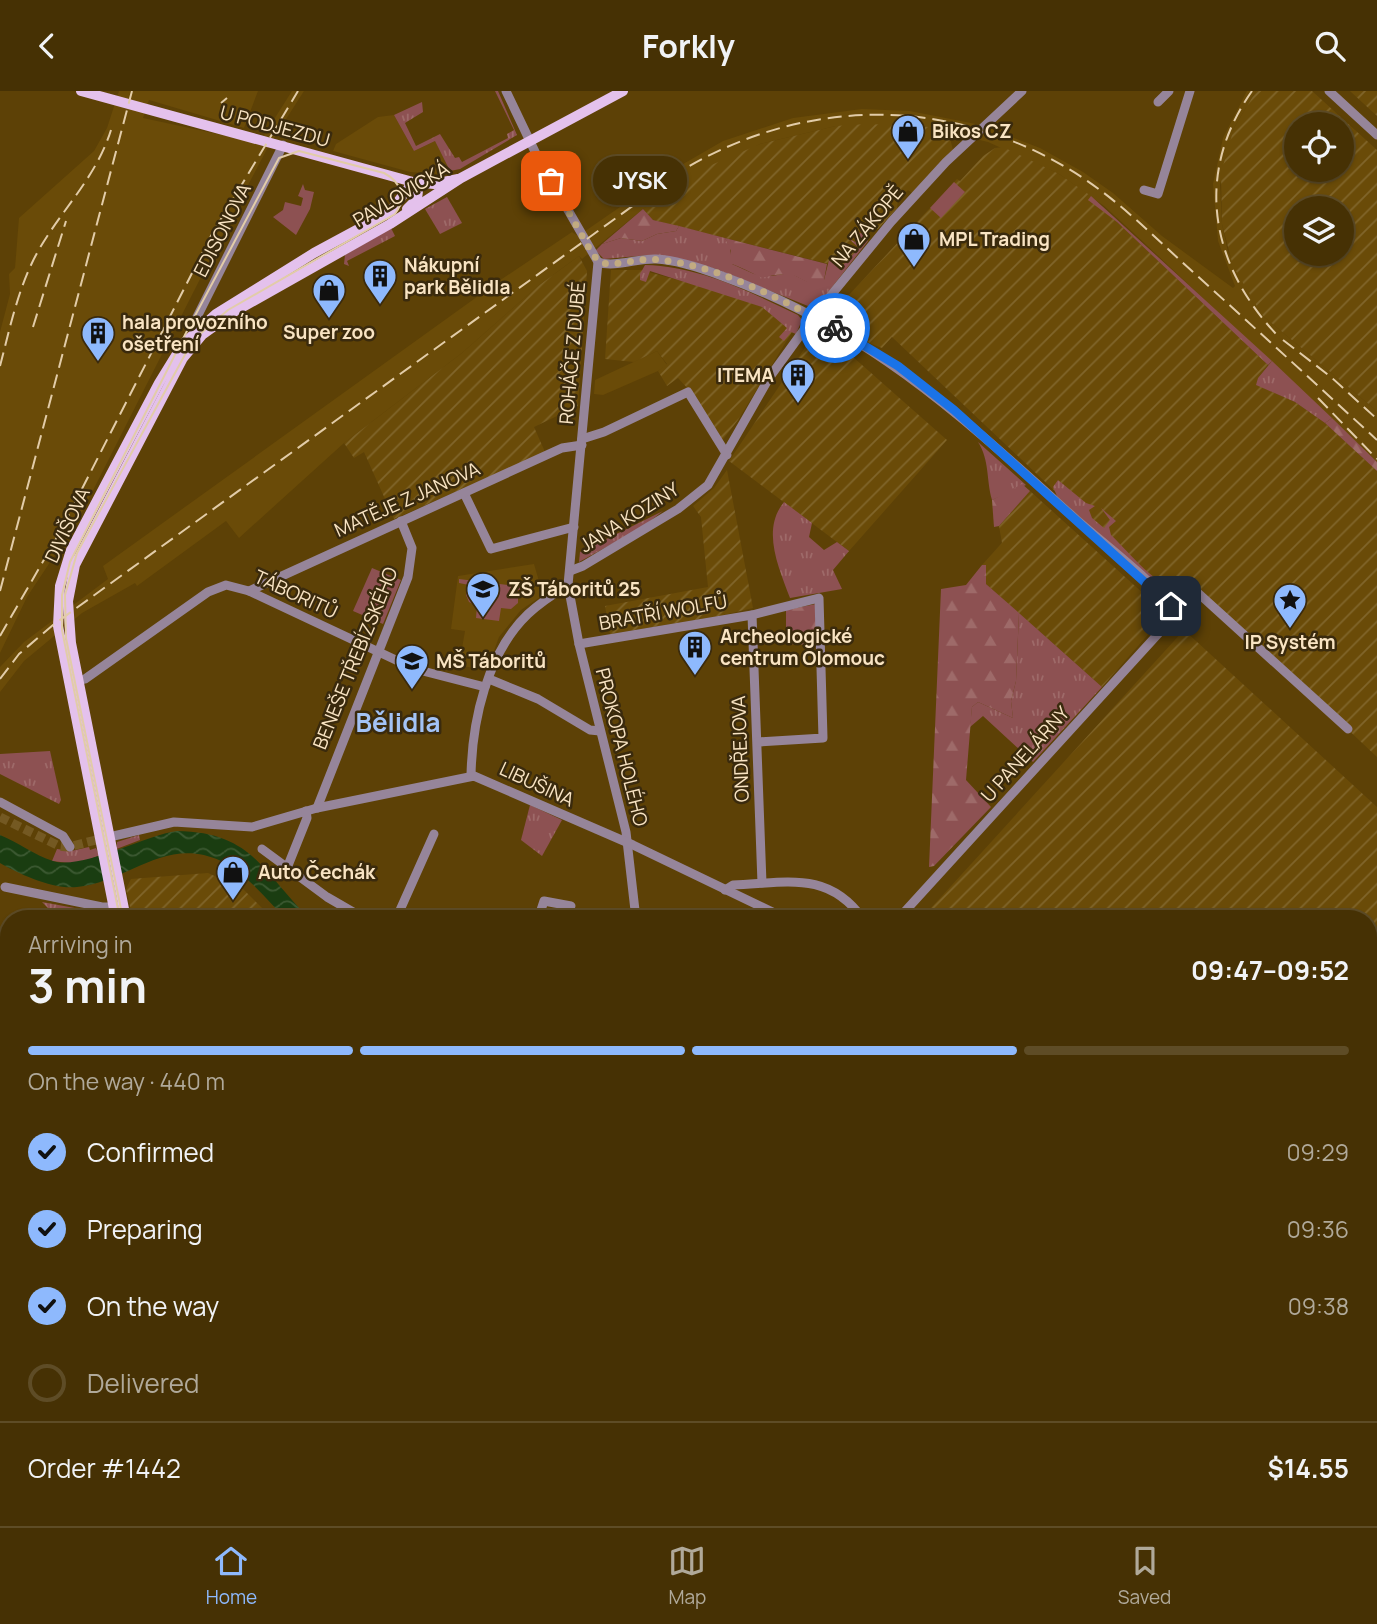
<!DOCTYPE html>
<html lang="en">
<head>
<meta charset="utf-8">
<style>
	body { margin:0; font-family:Manrope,sans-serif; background:#503d13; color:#f1f3f6; height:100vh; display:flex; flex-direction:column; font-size:26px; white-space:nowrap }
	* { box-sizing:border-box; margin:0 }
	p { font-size:23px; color:#b0a99a }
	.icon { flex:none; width:38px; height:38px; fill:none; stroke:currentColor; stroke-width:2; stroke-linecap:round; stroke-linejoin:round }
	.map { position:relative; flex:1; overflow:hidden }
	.side { position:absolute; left:0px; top:819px; width:1377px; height:616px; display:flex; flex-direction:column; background:#463104; border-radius:28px 28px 0 0; box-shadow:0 2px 5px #0004,0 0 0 2px #5e4c26 }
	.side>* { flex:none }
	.buttons { position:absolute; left:1284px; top:21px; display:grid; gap:14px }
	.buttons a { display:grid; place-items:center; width:70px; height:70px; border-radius:50%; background:#463104; box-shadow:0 2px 5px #0004,0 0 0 2px #5e4c26; font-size:35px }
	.pin { position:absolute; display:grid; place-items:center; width:60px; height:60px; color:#fff; margin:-30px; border-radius:14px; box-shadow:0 4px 10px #0006 }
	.courier { position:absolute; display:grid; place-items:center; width:70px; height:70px; margin:-35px; border:5px solid #1a73e8; border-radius:50%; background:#fff; color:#222; box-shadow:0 2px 9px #0007 }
	.bubble { position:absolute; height:49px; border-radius:24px; background:#463104; box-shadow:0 2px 5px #0004,0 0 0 2px #5e4c26; font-size:23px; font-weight:700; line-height:49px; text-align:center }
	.headline em { font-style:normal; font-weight:700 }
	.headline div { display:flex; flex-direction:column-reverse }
	.headline { display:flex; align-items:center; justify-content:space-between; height:119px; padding:0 28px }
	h1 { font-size:46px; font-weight:700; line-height:52px }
	.bar { display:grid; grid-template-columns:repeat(4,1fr); gap:10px 7px; align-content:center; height:84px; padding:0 28px }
	.bar i { height:9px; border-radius:5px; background:#5e4c26 }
	.bar .selected { background:#8eb9fd }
	.bar p { grid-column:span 4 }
	.line { display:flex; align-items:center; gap:18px; padding:0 28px; border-top:2px solid #5e4c26 }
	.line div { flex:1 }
	ol { padding:0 28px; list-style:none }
	li { display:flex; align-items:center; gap:21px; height:77px }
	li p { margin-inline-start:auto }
	li .icon { padding:7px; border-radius:50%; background:#8eb9fd; color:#111; stroke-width:4 }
	li:last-child { color:#b0a99a }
	li i { width:38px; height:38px; border:4px solid #5e4c26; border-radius:50% }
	header { display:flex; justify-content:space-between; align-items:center; height:91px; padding:0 28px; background:#463104; font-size:32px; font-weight:700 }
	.tab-bar { display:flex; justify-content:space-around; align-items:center; height:98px; border-top:2px solid #5e4c26; background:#463104; font-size:19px; color:#b0a99a }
	.tab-bar a { display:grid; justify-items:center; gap:4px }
	.tab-bar .selected { color:#8eb9fd }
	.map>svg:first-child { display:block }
	.built { fill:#6a4b08 }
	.industrial { fill:url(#industrial-furrows); fill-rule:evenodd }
	.grass { fill:url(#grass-tufts) }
	.forest { fill:url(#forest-firs) }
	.garden { fill:#8d5152 }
	.water { fill:url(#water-waves) }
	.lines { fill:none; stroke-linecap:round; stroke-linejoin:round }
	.stream { stroke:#1a3d11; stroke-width:2 }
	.minor-tunnel { stroke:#745922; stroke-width:9; stroke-dasharray:9 4.5; stroke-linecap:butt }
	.minor { stroke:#96859a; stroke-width:9 }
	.major { stroke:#e4c1ec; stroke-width:10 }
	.tram { stroke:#e2cca8; stroke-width:2 }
	.rail { stroke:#e2cca8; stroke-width:2; stroke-dasharray:14 7; stroke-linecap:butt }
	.done { stroke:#c2ab81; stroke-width:7; stroke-dasharray:0 12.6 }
	.route { stroke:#1a73e8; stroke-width:9 }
	.labels { text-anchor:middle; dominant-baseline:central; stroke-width:5; stroke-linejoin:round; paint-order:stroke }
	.street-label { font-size:19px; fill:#f9e4c3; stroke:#3a2a0d }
	.poi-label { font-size:19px; font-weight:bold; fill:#f9e4c3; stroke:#3a2a0d; text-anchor:start }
	.district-label { font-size:26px; font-weight:bold; fill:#a3c3f6; stroke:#3a2a0d }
</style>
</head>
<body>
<header><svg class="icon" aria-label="back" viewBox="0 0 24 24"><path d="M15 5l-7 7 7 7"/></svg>Forkly<svg class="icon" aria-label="search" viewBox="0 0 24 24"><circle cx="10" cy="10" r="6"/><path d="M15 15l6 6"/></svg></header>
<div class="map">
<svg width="1377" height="1435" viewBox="0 0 1377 1435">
	<defs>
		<pattern id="industrial-furrows" width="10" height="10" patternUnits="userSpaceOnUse" patternTransform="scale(1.75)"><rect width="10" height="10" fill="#6a4b08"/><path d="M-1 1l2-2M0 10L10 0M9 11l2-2" fill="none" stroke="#80652a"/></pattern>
		<pattern id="grass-tufts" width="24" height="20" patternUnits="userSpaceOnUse" patternTransform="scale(1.75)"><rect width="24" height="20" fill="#8d5152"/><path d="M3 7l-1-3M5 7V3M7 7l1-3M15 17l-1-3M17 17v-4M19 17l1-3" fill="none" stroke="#9e6a69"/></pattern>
		<pattern id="forest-firs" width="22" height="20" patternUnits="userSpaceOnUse" patternTransform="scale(1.75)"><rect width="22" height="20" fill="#8d5152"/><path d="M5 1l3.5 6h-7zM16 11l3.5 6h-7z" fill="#9e6a69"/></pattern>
		<pattern id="water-waves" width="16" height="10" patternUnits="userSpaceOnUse" patternTransform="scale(1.75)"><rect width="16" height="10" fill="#1a3d11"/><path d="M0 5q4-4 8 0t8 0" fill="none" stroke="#3c5932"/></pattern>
	</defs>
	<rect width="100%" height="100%" fill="#5d4106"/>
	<g class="built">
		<polygon points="119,0 258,0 244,37 149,9 143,27 259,52 292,0 304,0 267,58 236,117 78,429 27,506 0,562 0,241 10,203 9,183 15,177 19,127 94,60 107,37"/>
		<polygon points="1247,0 1256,0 1234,37 1220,94 1222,133 1228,161 1262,224 1377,320 1377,371 1139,147 1104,115 1059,83 988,51 923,35 836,35 760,53 643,118 582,168 579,165 538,195 462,262 344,352 239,447 226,430 137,495 135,492 82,522 24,570 0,601 0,576 24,551 108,488 103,475 499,190 572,141 578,145 678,76 723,50 793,27 862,18 910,20 981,34 1040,57 1083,81 1113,102 1162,145 1233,197 1235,195 1218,150 1213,93 1223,47"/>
		<polygon points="394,24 414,60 435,50 450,80 439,83 410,81 333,60 336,53 378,26"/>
		<polygon points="657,260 667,274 658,280 603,304 594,303 595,289"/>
		<polygon points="534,473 543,504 521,519 499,546 487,579 449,573 451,562 461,563 465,540 451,538 458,485"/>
		<polygon points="0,1039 9,1045 9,1110 0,1124"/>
	</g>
	<g class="industrial">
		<path d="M 1256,0 L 1312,0 L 1377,59 L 1377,320 L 1262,224 L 1233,175 L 1222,133 L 1221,82 L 1234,37 ZM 1297,33 L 1342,33 L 1342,79 L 1297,79 ZM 1297,117 L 1342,117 L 1342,163 L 1297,163 Z"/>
		<polygon points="1350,0 1377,0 1377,25"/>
		<polygon points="866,33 923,35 948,40 953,59 912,102 908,99 898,109 897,117 878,138 871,138 865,144 867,149 841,176 653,129 643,118 702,78 760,53 836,35"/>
		<polygon points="1003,56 1059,83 1091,105 1089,109 1117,131 1268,274 1258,287 1257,294 1295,311 1325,332 1377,380 1377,666 1198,497 1172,511 892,246 882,257 869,252 834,220 957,88 960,90 983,65 995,57"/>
		<polygon points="579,165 587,180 578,315 534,336 545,361 394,428 364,361 354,367 344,352 462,262 538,195"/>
		<polygon points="611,179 641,179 725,202 762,216 792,241 738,329 721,351 690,300 678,287 667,295 658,280 667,273 657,260 634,271 605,268"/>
		<polygon points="819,236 947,349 849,460 729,370"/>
		<polygon points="727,379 753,517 719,525 610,543 605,515 708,496 701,426 693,415 714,397"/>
		<polygon points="1030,400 1166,523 1102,596 986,493 986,474 982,474 1002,452 999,435"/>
		<polygon points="1184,539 1377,716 1377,900 1369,909 1368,828 921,828"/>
		<polygon points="208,782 243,798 273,828 133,828 126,798 131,788"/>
		<polygon points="602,1426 876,1426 870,1435 599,1435"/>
		<polygon points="902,1426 1130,1426 1136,1435 897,1435"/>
	</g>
	<g class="grass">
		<polygon points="495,0 498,0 517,44 460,78 450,80 435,50 414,60 394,24 422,11 423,21 405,32 416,55 440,43 455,67 459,66 462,71 508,47 507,43 514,39"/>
		<polygon points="447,106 462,132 440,143 425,118"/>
		<polygon points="679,135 725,147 730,156 732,173 754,183 771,185 790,182 808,191 824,189 829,169 841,176 859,157 848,147 855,151 858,147 853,139 863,143 868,150 822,209 808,215 716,178 675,167 649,164 604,168 593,157 596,159 602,153 621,147 642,150 657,143 676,140"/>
		<polygon points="391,137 395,145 347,170 349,175 344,173 345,164"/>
		<path d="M 645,174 C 699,175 750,201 798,224 L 802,229 L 796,243 L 791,241 L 784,250 L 779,246 L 787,237 L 762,216 L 650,180 L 646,191 L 640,189 L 640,183 Z"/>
		<polygon points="1272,270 1332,327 1325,332 1295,311 1256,294 1258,287"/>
		<path d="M 978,351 L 1026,394 L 992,409 C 986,388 990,370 978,351 Z"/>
		<path d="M 1058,389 L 1086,412 L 1095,415 L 1089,419 L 1092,427 L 1104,437 L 1110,429 L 1101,417 L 1116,430 L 1109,436 L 1111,444 C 1130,462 1157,498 1183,499 L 1187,505 L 1181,511 L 1172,510 L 1057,405 L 1053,396 Z"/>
		<path d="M 784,411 L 812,432 L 809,446 L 824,459 L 837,451 L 849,460 L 833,479 L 842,498 L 790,507 C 779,477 761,439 784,411 Z"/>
		<polygon points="663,420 641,437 579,471 580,461"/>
		<polygon points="1019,522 1102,596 1033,671 983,625 970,636 972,616 978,611 1013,627 1011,610 1016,590"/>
		<polygon points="50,660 61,709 59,713 0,683 0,663"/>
		<polygon points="530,714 562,729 542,765 521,749"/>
		<polygon points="139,744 140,749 77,773 52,770 57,758 71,760 89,756 90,759 96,757 98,762 117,756 117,751"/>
		<polygon points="42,811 102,822 109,828 53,828 51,820"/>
	</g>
	<g class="forest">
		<polygon points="1091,105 1272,270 1268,274 1117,131 1088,109"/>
		<polygon points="643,118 653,129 679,135 676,140 657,143 642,150 621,147 602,153"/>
		<path d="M 725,147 L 827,173 L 824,189 L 827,196 C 793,193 805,176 762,187 C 750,181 741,176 729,172 L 731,160 Z"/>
		<polygon points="1332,327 1377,371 1377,380 1325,332"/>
		<polygon points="1022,393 1030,400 999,435 994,436 992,409"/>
		<polygon points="982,474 986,474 986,493 1019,522 1016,590 1011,610 1013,627 978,611 972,616 966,689 991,716 934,775 929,776 941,498 966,494"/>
		<polygon points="816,513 817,554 786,553 786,519"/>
		<polygon points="1369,1363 1377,1380 1377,1435 1360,1435 1358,1426 1368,1426"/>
		<polygon points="1250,1426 1347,1426 1350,1435 1243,1435"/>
	</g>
	<g class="garden">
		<polygon points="954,91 965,101 941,127 930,117"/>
		<polygon points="303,93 305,99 314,101 310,118 296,144 273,126 283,119 285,111 301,115 303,107 298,105"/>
		<polygon points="372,477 401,489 383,533 353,520"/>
		<polygon points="459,488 525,496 530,500 518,499 518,512 511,518 501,517 499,530 476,527 477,515 469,511 466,504 469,494 459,492"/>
		<polygon points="1135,1426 1250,1426 1243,1435 1142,1435"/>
	</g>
	<path class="water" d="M 177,740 C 254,741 263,783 310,828 L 286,828 C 266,808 247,783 221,770 C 166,744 128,791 77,796 C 54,799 19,783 0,772 L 0,744 C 18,751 34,764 53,770 C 82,779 143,745 177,740 Z"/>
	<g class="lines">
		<g class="stream">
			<polyline points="1368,1003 1377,994"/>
			<polyline points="895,1435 899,1426"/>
		</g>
		<polyline class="minor-tunnel" points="0,726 59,755 68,756 100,748"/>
		<g class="minor">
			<polyline points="506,0 538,67 598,171 568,494 579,553 626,741 636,828"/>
			<polyline points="1329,0 1377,44"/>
			<polyline points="1158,11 1169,0"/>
			<polyline points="1144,99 1158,103 1190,0"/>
			<path d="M 598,171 C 614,177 638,167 656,168 C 678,169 701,177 722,185 C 869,238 964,327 1077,429 C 1103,452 1152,489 1171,515 L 1173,524 L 1168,532 L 898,828"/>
			<polyline points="196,239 196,228 283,54"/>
			<polyline points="582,348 604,341 688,301 727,364"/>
			<polyline points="464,402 491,458 574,436"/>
			<polyline points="570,480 583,475 678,418 708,394 769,287 814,225 891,131 946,71 1022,0"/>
			<polyline points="249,500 562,357 582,354"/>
			<polyline points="1172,520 1198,502 1348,638"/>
			<polyline points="752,524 762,792"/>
			<polyline points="579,553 752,524 819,507 823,647 758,651"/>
			<polyline points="489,588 538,608 590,639 600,640"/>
			<polyline points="74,591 85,588 208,501 226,494 249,500 415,578 485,596"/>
			<path d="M 471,685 C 472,630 487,562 528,523 C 540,512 555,502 568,494"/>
			<polyline points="0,711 63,745 70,756"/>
			<polyline points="317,717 408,486 412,457 401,430"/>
			<polyline points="105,747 174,731 252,736 317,717 474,685 633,754 787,828"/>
			<polyline points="262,758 327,806 365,828"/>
			<polyline points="287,777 307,727 306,720"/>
			<polyline points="5,796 102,816 120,816"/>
			<path d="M 725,799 L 733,794 C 786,792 828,779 863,828"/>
			<polyline points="396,828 434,743"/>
			<polyline points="538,828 544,810 571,815"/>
			<polyline points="0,907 9,915"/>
			<polyline points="0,1002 9,1009"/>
			<polyline points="0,1130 9,1116"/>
			<polyline points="0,1176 9,1184"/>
			<polyline points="0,1252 9,1241"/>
			<polyline points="0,1284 9,1295"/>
			<polyline points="1368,1344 1377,1359"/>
			<polyline points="0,1421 9,1409"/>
			<polyline points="324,1426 351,1435"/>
			<polyline points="0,1432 88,1435"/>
			<polyline points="362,1435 364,1426"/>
			<polyline points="455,1435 458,1426"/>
			<polyline points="595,1435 598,1426"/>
			<polyline points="888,1435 891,1426"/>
		</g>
		<g class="major">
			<polyline points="81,0 413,91 434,93 458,88"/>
			<polyline points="407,118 417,108 419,92"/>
			<polyline points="116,828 58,535 60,495 71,459 159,292 183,253 216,223 314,162 390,121 413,91"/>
			<polyline points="126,828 71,552 68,510 75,474 183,267 202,244 234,221 390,133 461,87 623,0"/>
			<polyline points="247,1435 248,1426"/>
			<polyline points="257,1435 259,1426"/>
		</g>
		<g class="tram">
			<path d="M 120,828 L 62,539 L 62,504 L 70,471 L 189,236 L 279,67 L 299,60 L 384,82 C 401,91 407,107 395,123 L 228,219 L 193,249 L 77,462 L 65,504 L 66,547 L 123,828"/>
			<polyline points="251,1435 251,1426"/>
		</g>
		<g class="rail">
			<path d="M 1252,0 C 1194,82 1210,172 1276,243"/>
			<polyline points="221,12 227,7"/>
			<polyline points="33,236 66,130"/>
			<polyline points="1283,249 1331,286 1377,328"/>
			<path d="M 0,275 C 10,237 18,197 37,162 C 61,119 96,87 111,39"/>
			<polyline points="1318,307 1377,368"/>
			<polyline points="0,500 132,0"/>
			<polyline points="0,545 60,441 212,143 298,0"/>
			<path d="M 0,588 L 19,563 L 53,534 L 681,80 C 802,7 944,4 1067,77 C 1115,105 1153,145 1193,181 C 1255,237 1316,293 1377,349"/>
		</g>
	</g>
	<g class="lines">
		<path class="done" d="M 551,90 L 593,164 L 601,172 C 621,175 640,166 660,169 C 721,175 781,209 835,237"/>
		<polyline class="route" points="835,237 898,275 954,319 1171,515"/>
	</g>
	<defs>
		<symbol id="shop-pin" viewBox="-11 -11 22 30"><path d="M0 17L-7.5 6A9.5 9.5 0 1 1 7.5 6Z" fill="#8eb9fd" stroke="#3a2a0d"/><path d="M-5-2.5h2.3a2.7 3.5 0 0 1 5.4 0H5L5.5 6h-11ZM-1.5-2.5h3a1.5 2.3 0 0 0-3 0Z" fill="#111"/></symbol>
		<symbol id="building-pin" viewBox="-11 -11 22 30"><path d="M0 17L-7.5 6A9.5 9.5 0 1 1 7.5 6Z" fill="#8eb9fd" stroke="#3a2a0d"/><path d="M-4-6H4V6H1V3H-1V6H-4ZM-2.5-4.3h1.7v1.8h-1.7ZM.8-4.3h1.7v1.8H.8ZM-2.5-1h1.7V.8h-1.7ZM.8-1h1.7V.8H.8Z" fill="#111"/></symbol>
		<symbol id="school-pin" viewBox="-11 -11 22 30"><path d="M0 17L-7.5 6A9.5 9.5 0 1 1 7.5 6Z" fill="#8eb9fd" stroke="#3a2a0d"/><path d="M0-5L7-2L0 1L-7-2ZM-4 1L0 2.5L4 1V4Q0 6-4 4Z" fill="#111"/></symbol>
		<symbol id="sight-pin" viewBox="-11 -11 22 30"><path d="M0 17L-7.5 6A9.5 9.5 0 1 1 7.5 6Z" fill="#8eb9fd" stroke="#3a2a0d"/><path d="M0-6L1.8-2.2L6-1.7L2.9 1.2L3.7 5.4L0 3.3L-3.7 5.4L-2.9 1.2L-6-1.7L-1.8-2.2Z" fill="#111"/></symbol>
	</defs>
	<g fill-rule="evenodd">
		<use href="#shop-pin" x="889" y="21" width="38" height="52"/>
		<use href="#shop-pin" x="895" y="129" width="38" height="52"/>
		<use href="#building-pin" x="361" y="166" width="38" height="52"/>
		<use href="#shop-pin" x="310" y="180" width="38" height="52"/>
		<use href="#building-pin" x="79" y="223" width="38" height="52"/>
		<use href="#building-pin" x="779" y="265" width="38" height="52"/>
		<use href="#school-pin" x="464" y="479" width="38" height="52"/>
		<use href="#sight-pin" x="1271" y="490" width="38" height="52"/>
		<use href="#building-pin" x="676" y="537" width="38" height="52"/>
		<use href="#school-pin" x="393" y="551" width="38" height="52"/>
		<use href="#shop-pin" x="214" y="762" width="38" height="52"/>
	</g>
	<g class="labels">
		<g class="street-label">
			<text transform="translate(275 35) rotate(15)">U PODJEZDU</text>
			<text transform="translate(401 103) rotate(-31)">PAVLOVICKÁ</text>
			<text transform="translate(867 135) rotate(-50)">NA ZÁKOPĚ</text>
			<text transform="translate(222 139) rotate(-63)">EDISONOVA</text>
			<text transform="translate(572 262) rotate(-85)">ROHÁČE Z DUBÉ</text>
			<text transform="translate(407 408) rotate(-24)">MATĚJE Z JANOVA</text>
			<text transform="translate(629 426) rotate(-32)">JANA KOZINY</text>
			<text transform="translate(67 434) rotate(-65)">DIVIŠOVA</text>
			<text transform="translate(296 503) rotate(25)">TÁBORITŮ</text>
			<text transform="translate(663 521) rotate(-10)">BRATŘÍ WOLFŮ</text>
			<text transform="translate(355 567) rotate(-68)">BENEŠE TŘEBÍZSKÉHO</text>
			<text transform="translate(622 656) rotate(76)">PROKOPA HOLÉHO</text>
			<text transform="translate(740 658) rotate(-92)">ONDŘEJOVA</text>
			<text transform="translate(1025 663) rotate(-48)">U PANELÁRNY</text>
			<text transform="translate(537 693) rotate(25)">LIBUŠINA</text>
		</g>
		<g class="poi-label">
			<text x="932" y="40">Bikos CZ</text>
			<text x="939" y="148">MPL Trading</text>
			<text x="404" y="174">Nákupní<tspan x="404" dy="22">park Bělidla</tspan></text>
			<text x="122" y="231">hala provozního<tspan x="122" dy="22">ošetření</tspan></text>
			<text x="329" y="241" text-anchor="middle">Super zoo</text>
			<text x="774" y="284" text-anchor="end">ITEMA</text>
			<text x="508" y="498">ZŠ Táboritů 25</text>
			<text x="720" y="545">Archeologické<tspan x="720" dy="22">centrum Olomouc</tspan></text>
			<text x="1290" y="551" text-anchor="middle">IP Systém</text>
			<text x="436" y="570">MŠ Táboritů</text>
			<text x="258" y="781">Auto Čechák</text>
		</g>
		<g class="district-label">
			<text x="398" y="631">Bělidla</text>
		</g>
	</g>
</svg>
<div class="buttons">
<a><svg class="icon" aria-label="locate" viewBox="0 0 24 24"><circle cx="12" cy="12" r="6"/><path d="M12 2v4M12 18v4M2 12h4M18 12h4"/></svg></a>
<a><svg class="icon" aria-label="layers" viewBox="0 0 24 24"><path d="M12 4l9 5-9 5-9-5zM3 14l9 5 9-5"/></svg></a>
</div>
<div class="pin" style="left:551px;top:90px;background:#ea580c"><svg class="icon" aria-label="bag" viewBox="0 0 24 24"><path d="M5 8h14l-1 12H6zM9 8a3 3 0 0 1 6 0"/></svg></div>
<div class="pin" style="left:1171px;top:515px;background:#1f2937"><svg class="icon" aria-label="home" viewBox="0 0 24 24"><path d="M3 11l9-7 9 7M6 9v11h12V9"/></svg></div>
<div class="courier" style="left:835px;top:237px"><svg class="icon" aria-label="bike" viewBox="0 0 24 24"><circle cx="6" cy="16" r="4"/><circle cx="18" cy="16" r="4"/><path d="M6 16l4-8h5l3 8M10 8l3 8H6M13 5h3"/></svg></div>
<div class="bubble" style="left:593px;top:65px;width:94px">JYSK</div>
<section class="side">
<div class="headline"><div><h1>3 min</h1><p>Arriving in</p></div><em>09:47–09:52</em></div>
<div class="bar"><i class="selected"></i><i class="selected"></i><i class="selected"></i><i></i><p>On the way · 440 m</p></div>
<ol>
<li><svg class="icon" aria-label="check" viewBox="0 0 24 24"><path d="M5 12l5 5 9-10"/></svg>Confirmed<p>09:29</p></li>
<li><svg class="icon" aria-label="check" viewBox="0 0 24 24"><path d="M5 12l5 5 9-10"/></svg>Preparing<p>09:36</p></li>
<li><svg class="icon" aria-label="check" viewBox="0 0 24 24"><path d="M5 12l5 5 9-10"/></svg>On the way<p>09:38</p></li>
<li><i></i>Delivered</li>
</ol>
<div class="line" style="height:91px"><div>Order #1442</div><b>$14.55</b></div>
</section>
</div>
<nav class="tab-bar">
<a class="selected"><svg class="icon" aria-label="home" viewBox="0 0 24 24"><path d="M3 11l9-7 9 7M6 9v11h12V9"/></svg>Home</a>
<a><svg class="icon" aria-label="map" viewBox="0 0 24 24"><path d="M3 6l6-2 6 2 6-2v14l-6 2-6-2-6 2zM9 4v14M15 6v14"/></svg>Map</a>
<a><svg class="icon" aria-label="saved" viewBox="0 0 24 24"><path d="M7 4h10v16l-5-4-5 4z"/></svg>Saved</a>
</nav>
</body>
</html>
